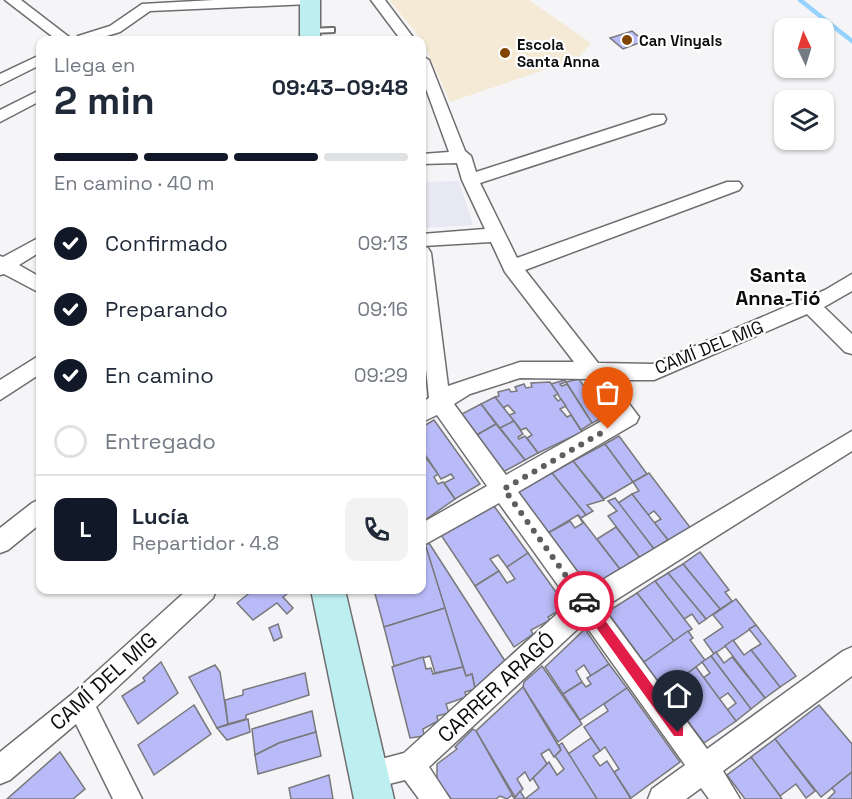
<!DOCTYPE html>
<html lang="es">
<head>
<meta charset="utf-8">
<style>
	body { margin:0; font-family:"Space Grotesk",sans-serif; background:#f2f2f3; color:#1f2937; height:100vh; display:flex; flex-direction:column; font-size:22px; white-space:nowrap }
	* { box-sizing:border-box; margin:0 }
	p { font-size:20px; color:#747a83 }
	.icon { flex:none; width:33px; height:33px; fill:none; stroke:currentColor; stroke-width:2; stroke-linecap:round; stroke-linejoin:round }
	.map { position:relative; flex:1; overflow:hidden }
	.details { position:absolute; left:36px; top:36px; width:390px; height:558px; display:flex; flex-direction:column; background:#fff; border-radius:12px; box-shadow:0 2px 4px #0004 }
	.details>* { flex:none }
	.needle { width:39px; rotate:356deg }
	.tools { position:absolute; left:774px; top:18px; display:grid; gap:12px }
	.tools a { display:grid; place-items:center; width:60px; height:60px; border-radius:12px; background:#fff; box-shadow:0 2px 4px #0004; font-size:30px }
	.pin { position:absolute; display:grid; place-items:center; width:51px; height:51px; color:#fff; margin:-62px -26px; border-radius:50% 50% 50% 0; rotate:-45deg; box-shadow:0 0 6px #0007 }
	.pin .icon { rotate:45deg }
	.courier { position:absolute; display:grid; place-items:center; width:60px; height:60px; margin:-30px; border:4px solid #e11d48; border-radius:50%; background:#fff; color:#222; box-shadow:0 2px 8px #0007 }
	.overview em { font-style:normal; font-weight:800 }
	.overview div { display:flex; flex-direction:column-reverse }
	.overview { display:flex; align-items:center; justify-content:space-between; height:102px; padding:0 18px }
	h1 { font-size:39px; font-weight:800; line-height:45px }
	.bar { display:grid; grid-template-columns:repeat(4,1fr); gap:9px 6px; align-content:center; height:72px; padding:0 18px }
	.bar i { height:8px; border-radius:4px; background:#e0e1e3 }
	.bar .current { background:#111827 }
	.bar p { grid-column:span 4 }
	.line { display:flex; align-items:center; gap:15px; padding:0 18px; border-top:2px solid #e0e1e3 }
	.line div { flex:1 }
	.round { display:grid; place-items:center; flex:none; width:63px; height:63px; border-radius:12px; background:#f2f2f3 }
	ol { padding:0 18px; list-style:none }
	li { display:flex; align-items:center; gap:18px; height:66px }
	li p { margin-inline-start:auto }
	li .icon { padding:6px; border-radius:50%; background:#111827; color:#fff; stroke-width:4 }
	li:last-child { color:#747a83 }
	li i { width:33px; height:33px; border:3px solid #e0e1e3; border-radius:50% }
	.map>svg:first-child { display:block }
	.built { fill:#e7e8f3 }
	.education { fill:#f5ead5 }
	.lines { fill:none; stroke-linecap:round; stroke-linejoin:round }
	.stream { stroke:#95d2fd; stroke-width:4.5 }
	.building { fill:#b9bbf9; stroke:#79797c; stroke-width:1.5 }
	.lane-casing { stroke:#6e6e70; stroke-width:4 }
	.street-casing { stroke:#6e6e70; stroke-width:3 }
	.secondary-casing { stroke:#6e6e70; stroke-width:3 }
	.lane { fill:#fff; fill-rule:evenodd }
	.street { fill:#fff; fill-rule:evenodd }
	.secondary { fill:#bdeff1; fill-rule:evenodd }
	.route { fill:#e11d48 }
	.done { stroke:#5e5e60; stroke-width:6; stroke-dasharray:0 10.8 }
	.poi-dot { fill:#834505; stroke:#fff; stroke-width:2 }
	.labels { text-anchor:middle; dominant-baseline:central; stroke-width:4.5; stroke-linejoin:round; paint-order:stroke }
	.far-poi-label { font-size:15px; font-weight:bold; fill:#0d0d0e; stroke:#fff; text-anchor:start }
	.street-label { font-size:18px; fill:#0d0d0e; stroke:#fff }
	.neighbourhood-label { font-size:20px; font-weight:bold; fill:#0d0d0e; stroke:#fff }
	.near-street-label { font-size:21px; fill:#0d0d0e; stroke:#fff }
</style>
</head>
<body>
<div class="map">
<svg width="852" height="799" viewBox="0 0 852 799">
	<rect width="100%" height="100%" fill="#f5f5f8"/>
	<polygon class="built" points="459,181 473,225 422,228 422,182"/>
	<polygon class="education" points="389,0 529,0 591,43 577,59 450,102 422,40"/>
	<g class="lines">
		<polyline class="stream" points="800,0 852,41"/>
	</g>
	<g class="building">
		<polygon points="632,31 644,41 623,49 610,38"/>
		<polygon points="579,379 604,417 592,423 566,382"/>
		<polygon points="565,380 566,382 560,384 562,386 567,384 592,423 581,430 551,384"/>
		<polygon points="550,382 558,394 554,396 558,401 561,399 566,406 560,409 567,417 571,415 582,432 538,453 527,438 532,435 526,428 521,430 509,415 515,413 508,405 503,408 495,397 499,396 498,392 509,389 511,392 517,391 515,387 524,384 526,388 532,387 531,383"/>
		<polygon points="495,397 514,421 500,428 481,404"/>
		<polygon points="481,404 496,424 475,436 460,415"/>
		<polygon points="434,420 480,484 455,499 444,483 454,478 451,474 441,479 422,450 422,427"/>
		<polygon points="514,421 523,434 518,437 519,439 525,436 538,453 525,460 500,428"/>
		<polygon points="496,424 525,460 503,472 475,436"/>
		<polygon points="619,436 647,474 633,482 605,444"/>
		<polygon points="605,444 633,482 604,499 573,461"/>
		<polygon points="422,458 423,461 427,459 438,474 434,477 438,484 443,482 455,499 425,520 422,518"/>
		<polygon points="573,461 604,500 587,505 593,511 586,515 552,473"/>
		<polygon points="552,473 586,515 581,518 578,515 548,533 518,492"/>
		<polygon points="649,473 692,530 670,542 654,523 661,519 654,511 648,515 632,494 639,491 633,482"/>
		<polygon points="632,494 668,540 654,549 618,503"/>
		<polygon points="615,498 654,549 640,558 608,516 617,511 608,501"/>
		<polygon points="494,506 528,553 507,567 498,555 490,559 499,571 475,586 441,535"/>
		<polygon points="578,515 620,569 589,588 548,533 570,521 575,528 583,523"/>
		<polygon points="616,527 640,558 620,569 597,539"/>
		<polygon points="429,543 505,661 475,689 472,674 466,676 425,545"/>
		<polygon points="426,547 445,608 384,627 374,590 422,590 422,549"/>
		<polygon points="700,552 729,590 725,592 732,601 720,609 683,564"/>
		<polygon points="528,553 566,606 548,617 550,620 531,630 533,634 514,647 475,586 499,571 507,583 515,579 507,567"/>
		<polygon points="683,564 720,609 706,619 668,573"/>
		<polygon points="668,573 706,619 699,624 692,614 684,619 655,581"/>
		<polygon points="655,581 692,629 674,641 637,593"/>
		<polygon points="253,590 292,590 283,597 293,608 287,614 277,603 253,620 237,603"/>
		<polygon points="637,593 674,641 644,662 607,612"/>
		<polygon points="736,599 756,625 714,654 704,640 723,627 713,615"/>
		<polygon points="445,608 463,667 435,673 430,656 394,666 384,627"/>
		<polygon points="278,624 282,637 274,641 269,628"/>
		<polygon points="756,625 796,676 780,687 751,650 761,644 749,629"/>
		<polygon points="585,629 609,664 591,676 584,665 576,671 582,682 563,694 545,667"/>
		<polygon points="688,631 693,638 690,640 705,660 665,690 660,689 643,665 644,662"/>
		<polygon points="733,640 744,655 751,650 780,687 765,698 725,646"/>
		<polygon points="716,652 724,663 732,657 765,698 751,709 711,656"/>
		<polygon points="711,656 751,709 736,721 727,710 736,703 728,693 719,699 703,678 710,673 702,662"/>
		<polygon points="423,657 426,669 431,668 433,674 463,667 466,676 472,674 475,689 465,692 466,697 446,704 449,713 437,716 438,721 423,729 424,736 410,738 392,667"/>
		<polygon points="161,662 178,693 138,724 122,696 145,681 143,678"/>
		<polygon points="609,664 627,688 580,720 563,694 582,682 586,687 591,684 587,678"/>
		<polygon points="215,665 220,672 228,724 217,728 189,677"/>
		<polygon points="542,666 582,724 558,742 523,687 524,682"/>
		<polygon points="696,667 736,721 704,743 665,690"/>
		<polygon points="305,673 309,695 246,715 246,719 228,724 225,700 243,695 243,690"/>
		<polygon points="523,687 561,750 554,757 549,749 541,754 547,764 530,781 525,772 517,779 523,789 515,797 476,731"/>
		<polygon points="627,688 680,762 631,798 614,772 619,769 605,747 600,751 584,727 608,711 604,704"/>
		<polygon points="194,705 211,734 154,775 138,745"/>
		<polygon points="819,705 852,744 852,772 821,797 775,739"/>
		<polygon points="312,711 316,732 279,743 255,755 252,729"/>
		<polygon points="248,719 250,732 227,740 217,728"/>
		<polygon points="473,729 476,731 514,798 512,795 507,799 500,796 496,799 451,799 443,788 441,790 437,779 437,764 457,749 455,747"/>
		<polygon points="316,732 321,756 258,774 255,755 279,743"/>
		<polygon points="591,738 600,751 593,756 600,766 607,761 631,799 597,799 568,754"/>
		<polygon points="775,739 815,791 806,798 796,784 780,796 751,757"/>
		<polygon points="562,743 597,799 514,799 520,791 525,799 539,788 533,778 549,762 557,775 564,769 555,756 561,750 559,745"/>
		<polygon points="60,752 85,789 73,799 7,799"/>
		<polygon points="751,757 780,796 782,799 745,799 727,775"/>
		<polygon points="852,772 852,799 828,799 835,792 832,788"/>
		<polygon points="329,775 333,799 291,799 289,788"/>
	</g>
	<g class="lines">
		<defs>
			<polygon id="lane" points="331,28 334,28 334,32 310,33 306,31 310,29"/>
			<g id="street">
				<polygon points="5,0 21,0 73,40 57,40"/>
				<polygon points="214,0 317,0 310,4 150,11 120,32 93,40 76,39 78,36 110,26 142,4"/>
				<polygon points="371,0 385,0 415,40 401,40"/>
				<polygon points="40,55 40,65 0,85 0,74"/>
				<path d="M 422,56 L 429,60 L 465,151 L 471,156 L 476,172 L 652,115 L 664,115 L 666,119 L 664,123 L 480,183 L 517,258 L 727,182 L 739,182 L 742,186 L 739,190 L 525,270 L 598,363 L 653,364 L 825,290 L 852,274 L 852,291 L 824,307 L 852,334 L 852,354 L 845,352 L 807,314 L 654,380 L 611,380 L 639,417 L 636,423 L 518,492 L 589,588 L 852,431 L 852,451 L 603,608 L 707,749 L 843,651 L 852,647 L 852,676 L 723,771 L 740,799 L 709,799 L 701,788 L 686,799 L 648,799 L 652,789 L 685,765 L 584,623 L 429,767 L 450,799 L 419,799 L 405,780 L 369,789 L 359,785 L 355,775 L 359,765 L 404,753 L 570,602 L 499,503 L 422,546 L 422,523 L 487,486 L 437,415 L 422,422 L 422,402 L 429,398 L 422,331 L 422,234 L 485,229 L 462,180 L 457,163 L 422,164 L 422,154 L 449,152 L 422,78 ZM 491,242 L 505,272 L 574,362 L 520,362 L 448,386 L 431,253 L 428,248 L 423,246 ZM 520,378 L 587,379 L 614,414 L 506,475 L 454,404 L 470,394 Z"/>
				<polygon points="40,90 40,101 0,122 0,110"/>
				<polygon points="40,237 40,252 19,265 40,277 40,293 4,274 0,275 0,256 3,257"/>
				<polygon points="40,355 40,374 0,400 0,380"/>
				<polygon points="40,499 40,524 8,550 0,553 0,528 32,503"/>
				<polygon points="187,590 216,590 213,598 96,707 142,799 113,799 76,724 10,780 0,784 0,752 71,695"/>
			</g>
			<g id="secondary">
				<rect x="300" y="0" width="20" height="40"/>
				<polygon points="311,590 345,590 394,799 354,799"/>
			</g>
		</defs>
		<use href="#lane" class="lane-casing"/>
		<use href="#street" class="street-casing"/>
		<use href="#secondary" class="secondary-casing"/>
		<use href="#lane" class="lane"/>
		<use href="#street" class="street"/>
		<use href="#secondary" class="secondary"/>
	</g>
	<polygon class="route" points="584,595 588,597 683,727 683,736 674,736 580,605 580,597"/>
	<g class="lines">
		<polyline class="done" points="584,601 504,489 608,429"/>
	</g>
	<g class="poi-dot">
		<circle cx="627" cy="40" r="6"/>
		<circle cx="505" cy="53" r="6"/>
	</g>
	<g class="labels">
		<g class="far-poi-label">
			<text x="639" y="40">Can Vinyals</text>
			<text x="517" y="44">Escola<tspan x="517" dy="17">Santa Anna</tspan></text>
		</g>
		<g class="street-label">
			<text transform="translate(709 347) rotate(-22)">CAMÍ DEL MIG</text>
		</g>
		<g class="neighbourhood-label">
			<text x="778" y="275">Santa<tspan x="778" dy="23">Anna-Tió</tspan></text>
		</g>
		<g class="near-street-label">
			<text transform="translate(103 681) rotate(-42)">CAMÍ DEL MIG</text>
			<text transform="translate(496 687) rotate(-43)">CARRER ARAGÓ</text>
		</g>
	</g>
</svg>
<div class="tools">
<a><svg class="needle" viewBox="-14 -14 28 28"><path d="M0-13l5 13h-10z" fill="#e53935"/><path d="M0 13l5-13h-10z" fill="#747a83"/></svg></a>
<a><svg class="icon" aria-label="layers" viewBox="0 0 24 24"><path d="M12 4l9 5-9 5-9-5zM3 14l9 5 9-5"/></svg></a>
</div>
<div class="pin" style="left:608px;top:429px;background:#ea580c"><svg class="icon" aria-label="bag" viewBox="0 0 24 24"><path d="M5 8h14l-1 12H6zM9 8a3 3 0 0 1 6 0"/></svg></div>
<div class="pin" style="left:678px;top:732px;background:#1f2937"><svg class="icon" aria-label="home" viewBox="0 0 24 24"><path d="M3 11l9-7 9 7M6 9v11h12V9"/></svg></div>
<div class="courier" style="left:584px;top:601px"><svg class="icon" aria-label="car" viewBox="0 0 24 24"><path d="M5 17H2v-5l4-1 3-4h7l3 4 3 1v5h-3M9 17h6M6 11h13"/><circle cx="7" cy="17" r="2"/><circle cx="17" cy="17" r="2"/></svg></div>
<section class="details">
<div class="overview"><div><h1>2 min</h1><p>Llega en</p></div><em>09:43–09:48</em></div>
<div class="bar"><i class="current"></i><i class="current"></i><i class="current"></i><i></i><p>En camino · 40 m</p></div>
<ol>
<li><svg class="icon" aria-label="check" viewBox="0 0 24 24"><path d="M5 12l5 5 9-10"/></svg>Confirmado<p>09:13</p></li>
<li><svg class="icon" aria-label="check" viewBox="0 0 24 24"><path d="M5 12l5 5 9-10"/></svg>Preparando<p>09:16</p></li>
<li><svg class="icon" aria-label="check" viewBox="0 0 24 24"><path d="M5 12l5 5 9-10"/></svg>En camino<p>09:29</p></li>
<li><i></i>Entregado</li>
</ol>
<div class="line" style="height:108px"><b class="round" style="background:#111827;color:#fff">L</b><div><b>Lucía</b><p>Repartidor · 4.8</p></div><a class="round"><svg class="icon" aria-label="phone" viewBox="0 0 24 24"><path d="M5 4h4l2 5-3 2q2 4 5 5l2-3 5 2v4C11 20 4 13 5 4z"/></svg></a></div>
</section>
</div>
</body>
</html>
